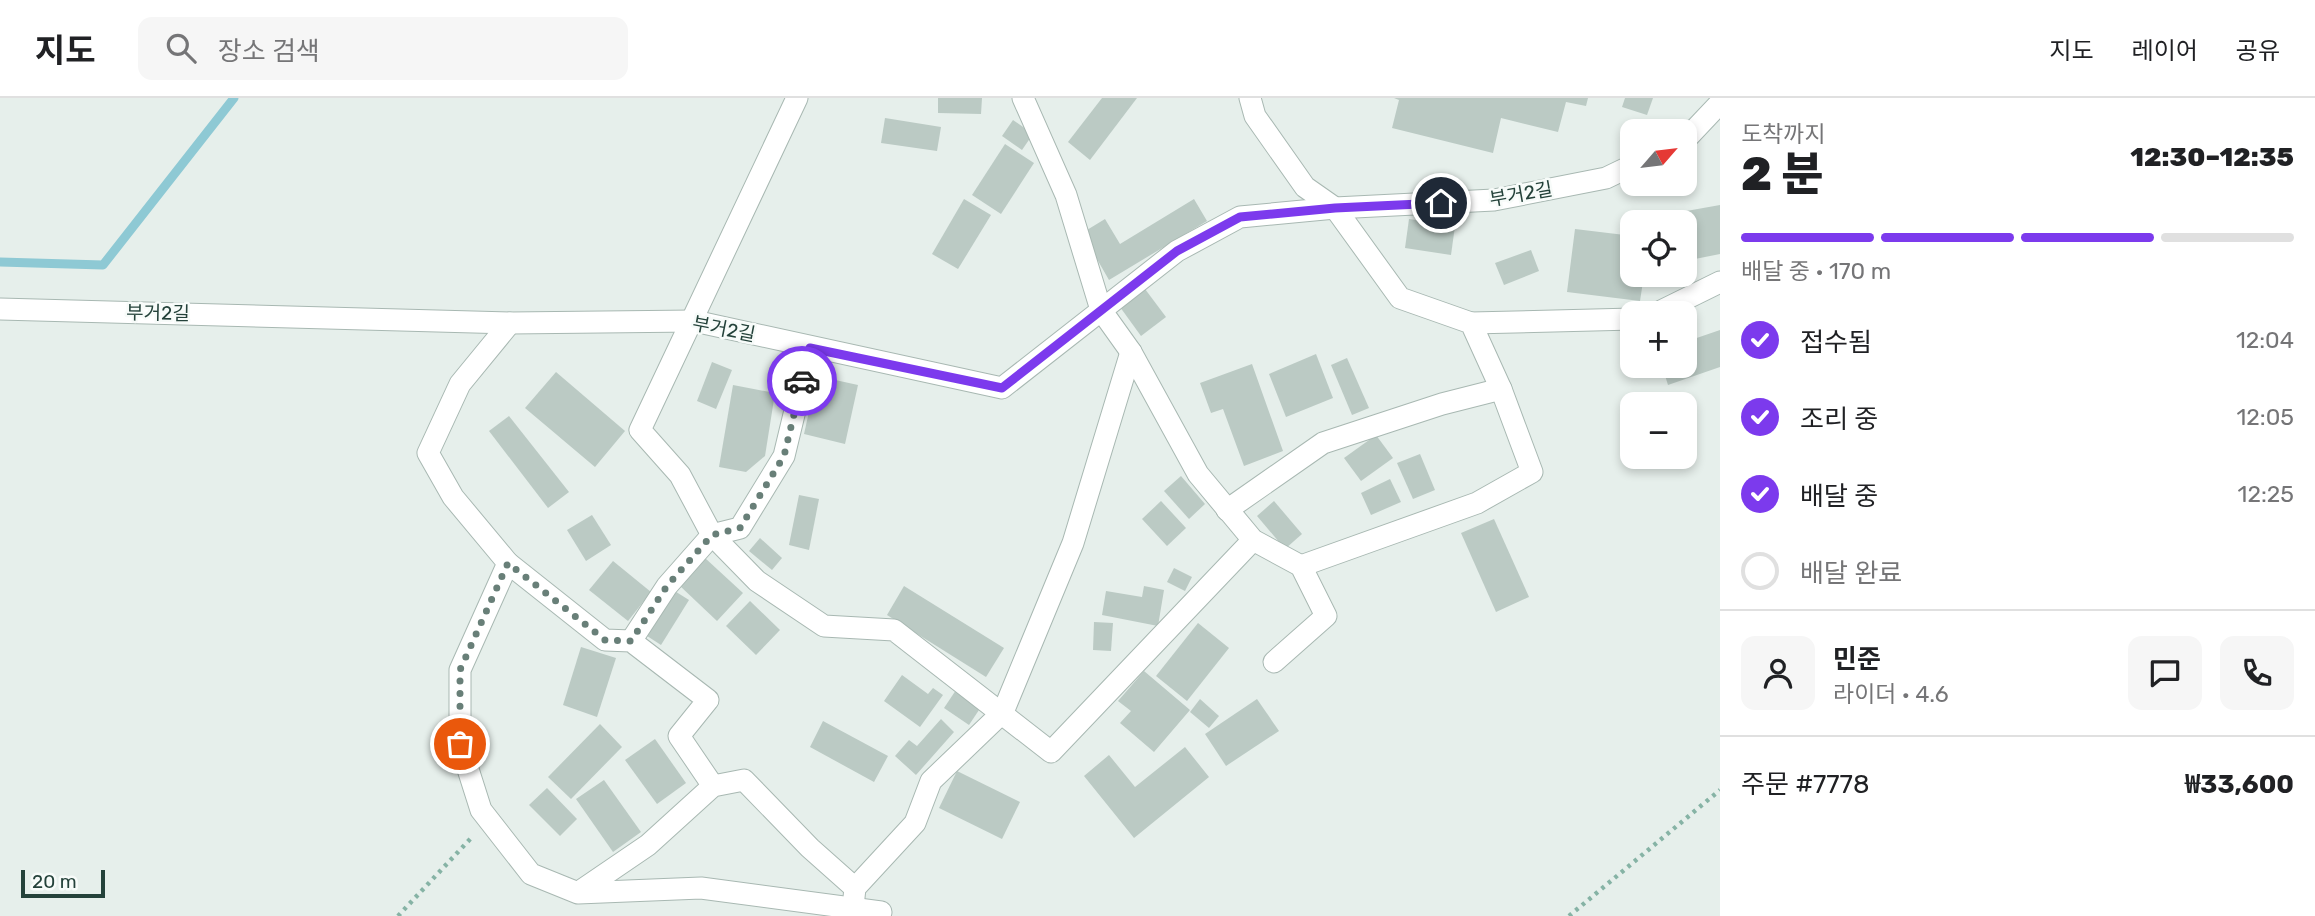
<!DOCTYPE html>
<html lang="ko">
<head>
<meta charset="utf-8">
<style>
	body { margin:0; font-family:Rubik,"Noto Sans KR",sans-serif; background:#f6f6f6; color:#202124; height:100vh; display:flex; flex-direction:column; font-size:26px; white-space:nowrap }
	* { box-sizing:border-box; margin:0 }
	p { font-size:23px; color:#757577 }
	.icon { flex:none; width:38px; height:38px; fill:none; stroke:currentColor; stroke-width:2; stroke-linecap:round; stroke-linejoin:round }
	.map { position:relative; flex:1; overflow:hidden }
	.panel { display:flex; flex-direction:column; background:#fff; width:595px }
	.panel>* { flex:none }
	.needle { width:46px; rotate:62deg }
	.fabs { position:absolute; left:1620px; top:21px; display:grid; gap:14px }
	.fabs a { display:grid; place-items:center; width:77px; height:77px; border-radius:14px; background:#fff; box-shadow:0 4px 10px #0003; font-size:35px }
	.scale { position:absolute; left:21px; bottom:18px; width:84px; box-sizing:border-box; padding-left:7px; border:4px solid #24423a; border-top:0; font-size:19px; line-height:24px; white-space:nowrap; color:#24423a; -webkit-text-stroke:5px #f7fbf9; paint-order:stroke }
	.pin { position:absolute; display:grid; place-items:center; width:60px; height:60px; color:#fff; margin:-30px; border:4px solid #fff; border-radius:50%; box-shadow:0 2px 7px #0007 }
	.courier { position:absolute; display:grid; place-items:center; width:70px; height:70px; margin:-35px; border:5px solid #7c3aed; border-radius:50%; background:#fff; color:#222; box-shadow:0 2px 9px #0007 }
	.headline em { font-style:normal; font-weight:800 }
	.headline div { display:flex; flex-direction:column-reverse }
	.headline { display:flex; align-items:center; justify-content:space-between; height:119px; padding:0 21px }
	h1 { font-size:46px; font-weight:800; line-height:52px }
	.bar { display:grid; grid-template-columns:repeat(4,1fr); gap:10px 7px; align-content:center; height:84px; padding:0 21px }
	.bar i { height:9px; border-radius:5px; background:#e0e0e0 }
	.bar .selected { background:#7c3aed }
	.bar p { grid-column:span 4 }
	.line { display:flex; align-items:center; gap:18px; padding:0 21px; border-top:2px solid #e0e0e0 }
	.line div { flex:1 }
	.round { display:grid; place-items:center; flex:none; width:74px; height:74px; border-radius:14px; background:#f6f6f6 }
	ol { padding:0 21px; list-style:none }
	li { display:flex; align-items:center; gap:21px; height:77px }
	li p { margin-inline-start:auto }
	li .icon { padding:7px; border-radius:50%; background:#7c3aed; color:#fff; stroke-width:4 }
	li:last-child { color:#757577 }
	li i { width:38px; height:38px; border:4px solid #e0e0e0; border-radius:50% }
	header { display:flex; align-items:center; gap:42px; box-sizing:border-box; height:98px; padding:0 35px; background:#fff; border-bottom:2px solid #e0e0e0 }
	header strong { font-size:33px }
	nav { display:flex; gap:38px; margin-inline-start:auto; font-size:24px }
	.search { width:490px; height:63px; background:#f6f6f6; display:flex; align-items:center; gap:18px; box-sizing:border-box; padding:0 24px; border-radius:14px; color:#757577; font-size:26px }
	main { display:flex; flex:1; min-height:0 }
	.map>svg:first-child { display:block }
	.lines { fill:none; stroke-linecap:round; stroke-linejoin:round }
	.stream { stroke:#8ec9d4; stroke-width:9 }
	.building { fill:#bbcac4 }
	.minor-casing { stroke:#a8b8b2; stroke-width:23 }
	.path { stroke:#86b3a5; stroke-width:4.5; stroke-dasharray:3.5 5; stroke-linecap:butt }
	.minor { stroke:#fff; stroke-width:21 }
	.done { stroke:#687f78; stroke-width:7; stroke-dasharray:0 12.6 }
	.route { stroke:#7c3aed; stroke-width:9 }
	.labels { text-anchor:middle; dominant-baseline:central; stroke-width:5; stroke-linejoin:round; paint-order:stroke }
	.street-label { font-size:19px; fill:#24423a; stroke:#f7fbf9 }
</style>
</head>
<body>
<header>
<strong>지도</strong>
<div class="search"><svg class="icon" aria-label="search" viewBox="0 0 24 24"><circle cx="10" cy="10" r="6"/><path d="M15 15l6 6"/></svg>장소 검색</div>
<nav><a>지도</a><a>레이어</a><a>공유</a></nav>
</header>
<main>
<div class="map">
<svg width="1720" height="818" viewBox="0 0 1720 818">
	<rect width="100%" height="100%" fill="#e6efeb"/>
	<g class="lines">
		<polyline class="stream" points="0,164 103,167 234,0"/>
	</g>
	<g class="building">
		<polygon points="938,0 982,0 981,16 938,15"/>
		<polygon points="1102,0 1137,0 1090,62 1068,44"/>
		<polygon points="1394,0 1588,0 1586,8 1566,4 1558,34 1501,20 1493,55 1392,30 1399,2"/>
		<polygon points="1625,0 1653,0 1647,17 1622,9"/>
		<polygon points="885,20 941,29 937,53 881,45"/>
		<polygon points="1013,22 1033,36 1022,52 1002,38"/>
		<polygon points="1005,46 1034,65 1001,116 972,97"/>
		<polygon points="964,101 991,117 958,171 932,156"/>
		<polygon points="1194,101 1207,123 1109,182 1082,135 1105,121 1120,146"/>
		<polygon points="1720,107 1720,156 1685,163 1685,124 1665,124 1664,117"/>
		<polygon points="1409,121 1455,128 1451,157 1405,150"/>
		<polygon points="1575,131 1633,138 1633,177 1644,177 1640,203 1567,194"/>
		<polygon points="1531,152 1539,173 1504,187 1495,165"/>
		<polygon points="1145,191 1166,219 1141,238 1120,209"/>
		<polygon points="1720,232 1720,269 1668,287 1662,268 1685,268 1685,244"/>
		<polygon points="1316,256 1333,300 1286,319 1269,276"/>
		<polygon points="1347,260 1369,310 1352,317 1331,267"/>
		<polygon points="712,264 732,272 716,311 697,303"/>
		<polygon points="1252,266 1283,353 1244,368 1223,311 1211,315 1200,285"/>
		<polygon points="556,274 625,333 595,369 525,310"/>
		<polygon points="817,278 858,287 845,346 804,336"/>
		<polygon points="733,287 775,295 765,358 746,374 719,369"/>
		<polygon points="509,318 569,394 548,410 489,333"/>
		<polygon points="1376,337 1393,360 1361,383 1344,360"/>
		<polygon points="1420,356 1435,392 1413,401 1397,365"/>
		<polygon points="1181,378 1205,406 1189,421 1164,393"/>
		<polygon points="1390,381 1401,404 1371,417 1361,395"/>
		<polygon points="799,397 819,401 809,452 789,447"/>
		<polygon points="1161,403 1186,430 1167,448 1142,421"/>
		<polygon points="1274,403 1302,436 1285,451 1257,418"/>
		<polygon points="592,417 611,447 586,463 567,432"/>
		<polygon points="1494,421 1529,499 1496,514 1461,435"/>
		<polygon points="760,440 782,460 772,472 749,453"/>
		<polygon points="705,460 743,495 717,523 679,487"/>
		<polygon points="613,463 651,494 628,523 589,492"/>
		<polygon points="1174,470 1192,479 1185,493 1167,484"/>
		<polygon points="904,488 1004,550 986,579 887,517"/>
		<polygon points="1144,488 1164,492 1158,528 1102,517 1106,493 1142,499"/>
		<polygon points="673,492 689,502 661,547 644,536"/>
		<polygon points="750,503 780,532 756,557 726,528"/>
		<polygon points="1094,524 1113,525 1111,553 1093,552"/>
		<polygon points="1198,525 1229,550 1187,603 1156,578"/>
		<polygon points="581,549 616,560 597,619 563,607"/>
		<polygon points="1144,573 1190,612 1154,654 1120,625 1131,613 1118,603"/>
		<polygon points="902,577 928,596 933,590 943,597 920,629 884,603"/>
		<polygon points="956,592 981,609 969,627 944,610"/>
		<polygon points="1200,601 1219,618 1209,630 1190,614"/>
		<polygon points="1257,601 1279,633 1226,668 1205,636"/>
		<polygon points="941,621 954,634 916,677 895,658 909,642 917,648"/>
		<polygon points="823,623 888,658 874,684 810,649"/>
		<polygon points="600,626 622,649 571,701 548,679"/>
		<polygon points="655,641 686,685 657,706 625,662"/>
		<polygon points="1185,649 1209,679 1134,740 1084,678 1109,657 1135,689"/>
		<polygon points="957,673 1020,704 1002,741 939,710"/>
		<polygon points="604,682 641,734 613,754 576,701"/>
		<polygon points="547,690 577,721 560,738 529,707"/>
	</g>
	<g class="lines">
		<defs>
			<g id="minor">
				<polyline points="797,0 640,332 680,377 712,437 757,483 824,528 894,532 1051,654 1253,442"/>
				<polyline points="1023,0 1066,97 1101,212 1131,254 1198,376 1253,442 1301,468 1326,518 1274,564"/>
				<polyline points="1250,0 1255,18 1305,89 1335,110 1400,200 1471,225 1501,291 1532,374 1477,405 1301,468"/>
				<polyline points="1685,42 1720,5"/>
				<polyline points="0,211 510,225 694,223 1002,290 1177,153 1240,119 1335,110 1494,102 1606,80 1633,67"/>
				<polyline points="1657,215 1720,184"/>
				<polyline points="510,225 460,286 428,355 453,399 508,465 460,572 460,646 481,712 531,776 578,795 701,790 881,814"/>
				<polyline points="1471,225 1633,221"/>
				<polyline points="1227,412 1323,345 1442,306 1501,291"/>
				<polyline points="508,465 605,542 631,543 708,602 679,638 713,688"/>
				<polyline points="631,543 667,488 712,437 740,430 784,358 810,250"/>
				<polyline points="579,794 648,747 713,688 744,682 810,750 855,790"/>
				<polyline points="853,809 855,790 915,725 931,683 1003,614 1073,445 1131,254"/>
			</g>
		</defs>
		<use href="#minor" class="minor-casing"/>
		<g class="path">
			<polyline points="398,818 473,738"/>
			<polyline points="1569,818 1720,692"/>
		</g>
		<use href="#minor" class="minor"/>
	</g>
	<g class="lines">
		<polyline class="done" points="460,646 460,572 508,465 605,542 631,543 667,488 712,437 740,430 784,358 802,283"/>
		<polyline class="route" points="802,283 810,250 1002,290 1177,153 1240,119 1335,110 1441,105"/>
	</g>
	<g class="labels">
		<g class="street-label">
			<text transform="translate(1521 96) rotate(-10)">부거2길</text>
			<text transform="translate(158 215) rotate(1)">부거2길</text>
			<text transform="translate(724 231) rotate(11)">부거2길</text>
		</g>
	</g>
</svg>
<div class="fabs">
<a><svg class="needle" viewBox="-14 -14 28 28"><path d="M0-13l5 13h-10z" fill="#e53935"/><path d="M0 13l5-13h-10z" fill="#757577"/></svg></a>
<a><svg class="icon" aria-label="locate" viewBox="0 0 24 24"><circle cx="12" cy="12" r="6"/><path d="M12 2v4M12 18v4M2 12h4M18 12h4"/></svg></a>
<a>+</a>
<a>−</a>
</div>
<div class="scale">20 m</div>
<div class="pin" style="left:460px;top:646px;background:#ea580c"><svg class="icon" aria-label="bag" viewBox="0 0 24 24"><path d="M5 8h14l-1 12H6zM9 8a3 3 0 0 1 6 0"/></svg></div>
<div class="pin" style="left:1441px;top:105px;background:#1f2937"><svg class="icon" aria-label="home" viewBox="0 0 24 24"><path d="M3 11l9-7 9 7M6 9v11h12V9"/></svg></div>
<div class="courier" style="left:802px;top:283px"><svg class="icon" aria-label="car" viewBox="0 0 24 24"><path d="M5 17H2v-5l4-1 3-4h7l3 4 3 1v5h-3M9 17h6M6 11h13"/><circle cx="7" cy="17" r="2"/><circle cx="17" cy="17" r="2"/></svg></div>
</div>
<section class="panel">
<div class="headline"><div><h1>2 분</h1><p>도착까지</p></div><em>12:30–12:35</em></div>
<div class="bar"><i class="selected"></i><i class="selected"></i><i class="selected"></i><i></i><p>배달 중 · 170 m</p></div>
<ol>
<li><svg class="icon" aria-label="check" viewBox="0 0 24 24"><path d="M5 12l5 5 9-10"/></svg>접수됨<p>12:04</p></li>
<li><svg class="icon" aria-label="check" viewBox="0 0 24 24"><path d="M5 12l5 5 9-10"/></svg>조리 중<p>12:05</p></li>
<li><svg class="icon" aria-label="check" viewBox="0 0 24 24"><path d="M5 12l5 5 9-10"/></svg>배달 중<p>12:25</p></li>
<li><i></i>배달 완료</li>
</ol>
<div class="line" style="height:126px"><a class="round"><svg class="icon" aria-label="person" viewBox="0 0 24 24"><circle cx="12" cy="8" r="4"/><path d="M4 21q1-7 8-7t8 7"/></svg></a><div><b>민준</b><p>라이더 · 4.6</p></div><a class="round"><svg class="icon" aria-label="chat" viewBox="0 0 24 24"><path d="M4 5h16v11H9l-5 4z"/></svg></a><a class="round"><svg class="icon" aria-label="phone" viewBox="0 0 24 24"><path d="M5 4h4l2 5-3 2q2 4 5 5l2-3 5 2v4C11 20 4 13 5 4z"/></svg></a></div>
<div class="line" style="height:91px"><div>주문 #7778</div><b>₩33,600</b></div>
</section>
</main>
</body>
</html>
